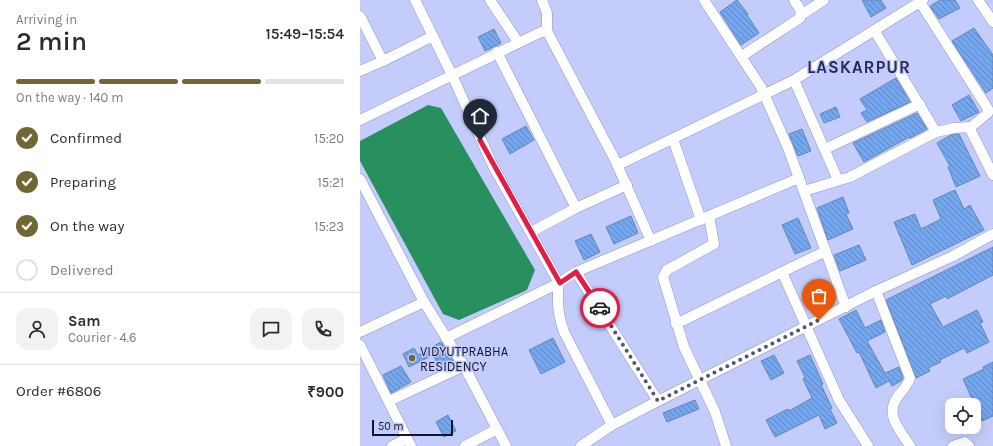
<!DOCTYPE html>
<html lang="en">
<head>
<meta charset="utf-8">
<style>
	body { margin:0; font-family:Karla,sans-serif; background:#f2f2f3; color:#2b2b33; height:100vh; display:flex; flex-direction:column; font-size:15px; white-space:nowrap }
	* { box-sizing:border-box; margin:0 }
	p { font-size:13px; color:#7c7c81 }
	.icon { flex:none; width:22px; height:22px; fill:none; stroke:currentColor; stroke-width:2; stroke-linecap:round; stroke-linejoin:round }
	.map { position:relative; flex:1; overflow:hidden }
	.sheet { display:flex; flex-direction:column; background:#fff; width:360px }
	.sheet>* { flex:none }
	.controls { position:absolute; left:585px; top:398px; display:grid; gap:8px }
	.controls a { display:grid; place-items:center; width:36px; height:36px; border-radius:8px; background:#fff; box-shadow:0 4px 16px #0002; font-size:20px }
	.scale { position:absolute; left:12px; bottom:10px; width:81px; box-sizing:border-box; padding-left:4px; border:2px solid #13152a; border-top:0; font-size:11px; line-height:14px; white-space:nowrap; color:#13152a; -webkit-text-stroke:3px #c4ccfb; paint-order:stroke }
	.pin { position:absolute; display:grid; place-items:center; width:34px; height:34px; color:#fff; margin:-41px -17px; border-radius:50% 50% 50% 0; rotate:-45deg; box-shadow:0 0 4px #0007 }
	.pin .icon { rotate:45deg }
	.courier { position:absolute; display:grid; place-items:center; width:40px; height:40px; margin:-20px; border:3px solid #e11d48; border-radius:50%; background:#fff; color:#222; box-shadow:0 1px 5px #0007 }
	.head em { font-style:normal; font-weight:600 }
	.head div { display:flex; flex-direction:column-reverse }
	.head { display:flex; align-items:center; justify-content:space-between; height:68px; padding:0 16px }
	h1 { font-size:26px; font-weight:600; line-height:30px }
	.bar { display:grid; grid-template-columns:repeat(4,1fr); gap:6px 4px; align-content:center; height:48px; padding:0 16px }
	.bar i { height:5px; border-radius:3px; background:#e1e1e2 }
	.bar .on { background:#726733 }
	.bar p { grid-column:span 4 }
	.line { display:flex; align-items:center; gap:10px; padding:0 16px; border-top:1px solid #e1e1e2 }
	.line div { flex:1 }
	.round { display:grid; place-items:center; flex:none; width:42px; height:42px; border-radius:12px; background:#f2f2f3 }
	ol { padding:0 16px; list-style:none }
	li { display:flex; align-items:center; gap:12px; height:44px }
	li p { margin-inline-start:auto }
	li .icon { padding:4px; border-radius:50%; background:#726733; color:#fff; stroke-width:4 }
	li:last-child { color:#7c7c81 }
	li i { width:22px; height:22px; border:2px solid #e1e1e2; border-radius:50% }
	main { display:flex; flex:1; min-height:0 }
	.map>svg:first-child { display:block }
	.water { fill:#27905e }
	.building { fill:url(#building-back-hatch); stroke:#6587b7 }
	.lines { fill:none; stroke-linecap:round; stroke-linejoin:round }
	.minor-casing { stroke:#8c95cd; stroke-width:11 }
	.minor { stroke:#fff; stroke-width:10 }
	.done { stroke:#515573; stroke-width:4; stroke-dasharray:0 7.2 }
	.route { stroke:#e11d48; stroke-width:5 }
	.poi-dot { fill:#726733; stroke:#c4ccfb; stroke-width:1.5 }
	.labels { text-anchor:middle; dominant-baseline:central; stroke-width:3; stroke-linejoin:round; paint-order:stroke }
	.poi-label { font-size:13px; fill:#13152a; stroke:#c4ccfb; text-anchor:start }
	.district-label { font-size:17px; font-weight:bold; letter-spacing:1px; fill:#282b5a; stroke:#c4ccfb }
</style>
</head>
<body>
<main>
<section class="sheet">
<div class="head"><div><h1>2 min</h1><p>Arriving in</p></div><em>15:49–15:54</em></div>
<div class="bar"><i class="on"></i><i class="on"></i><i class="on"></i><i></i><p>On the way · 140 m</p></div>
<ol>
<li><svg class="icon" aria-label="check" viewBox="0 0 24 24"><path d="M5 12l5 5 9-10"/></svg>Confirmed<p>15:20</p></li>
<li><svg class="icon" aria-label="check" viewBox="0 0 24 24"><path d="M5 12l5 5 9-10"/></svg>Preparing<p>15:21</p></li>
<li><svg class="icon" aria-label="check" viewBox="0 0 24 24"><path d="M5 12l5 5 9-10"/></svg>On the way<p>15:23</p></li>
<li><i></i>Delivered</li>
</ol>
<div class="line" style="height:72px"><a class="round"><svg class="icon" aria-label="person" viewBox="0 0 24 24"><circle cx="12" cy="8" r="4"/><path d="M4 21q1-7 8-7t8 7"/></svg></a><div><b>Sam</b><p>Courier · 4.6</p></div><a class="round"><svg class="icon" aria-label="chat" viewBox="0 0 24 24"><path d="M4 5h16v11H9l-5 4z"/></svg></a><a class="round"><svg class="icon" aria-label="phone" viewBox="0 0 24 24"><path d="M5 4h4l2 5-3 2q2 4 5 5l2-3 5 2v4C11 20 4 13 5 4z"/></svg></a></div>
<div class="line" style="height:52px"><div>Order #6806</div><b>₹900</b></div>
</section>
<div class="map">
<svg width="633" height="446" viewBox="0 0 633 446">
	<defs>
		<pattern id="building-back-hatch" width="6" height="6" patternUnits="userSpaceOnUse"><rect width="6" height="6" fill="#73a7f1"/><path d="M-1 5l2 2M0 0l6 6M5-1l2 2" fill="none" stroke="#5d87c3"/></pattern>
	</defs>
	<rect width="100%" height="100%" fill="#c4ccfb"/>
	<polygon class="water" points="68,105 81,108 175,270 167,290 99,320 83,314 0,161 0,141"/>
	<g class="building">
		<polygon points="377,0 388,14 387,15 399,33 381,45 360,12"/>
		<polygon points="502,0 521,0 526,8 511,17"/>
		<polygon points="580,0 595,0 600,8 579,19 570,6"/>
		<polygon points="614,28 633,55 633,88 626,93 592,41"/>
		<polygon points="134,29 141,43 125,51 118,37"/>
		<polygon points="536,78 550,102 507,122 501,113 507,110 500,99"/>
		<polygon points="609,95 619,112 601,121 592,105"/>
		<polygon points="476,107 480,117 464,123 460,114"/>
		<polygon points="557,113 567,129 550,138 549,137 504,162 493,143"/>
		<polygon points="166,126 174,140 150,154 142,139"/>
		<polygon points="442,129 451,151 438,156 429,134"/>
		<polygon points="599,134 620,176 596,187 588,167 590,166 577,143 591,135"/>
		<polygon points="595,190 604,209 610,205 624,230 552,265 534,222 555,214 561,229 581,219 573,200"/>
		<polygon points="483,197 489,213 486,214 493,229 468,240 457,208"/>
		<polygon points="271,216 278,233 254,244 246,227"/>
		<polygon points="438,218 451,248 435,254 422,225"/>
		<polygon points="231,234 240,252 224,260 215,241"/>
		<polygon points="499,245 506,260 480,271 474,255"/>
		<polygon points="633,247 633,275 587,299 586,296 570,304 583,327 617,310 623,322 620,323 629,342 607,353 604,348 580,360 581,362 568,368 570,371 556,378 526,300"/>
		<polygon points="496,310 505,328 521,320 525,332 507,341 525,373 539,367 543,378 541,381 532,386 529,381 516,388 499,352 497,353 479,319"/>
		<polygon points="193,338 205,362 181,374 169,350"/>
		<polygon points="81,342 93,361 80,368 73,355 49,367 43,354 54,348 58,355"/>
		<polygon points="414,355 424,373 411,380 401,361"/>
		<polygon points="450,355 463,384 461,385 472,408 470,409 477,423 465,429 459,415 415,437 406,420 428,409 429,411 452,398 443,379 445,377 437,361"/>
		<polygon points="633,362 633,416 622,421 603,379 624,369 623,367"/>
		<polygon points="41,366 51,382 31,393 23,375"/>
		<polygon points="335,400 339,409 307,422 303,413"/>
		<polygon points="88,415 96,431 84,437 76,422"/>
	</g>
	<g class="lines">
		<defs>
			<g id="minor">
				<polyline points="55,0 92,75 133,166 199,283 86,338"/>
				<polyline points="130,0 158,42"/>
				<polyline points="182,0 187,13 187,31"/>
				<polyline points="344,0 401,87 428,148 486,307"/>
				<polyline points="618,0 633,22"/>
				<polyline points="441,15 464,0"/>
				<polyline points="0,16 23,61 0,71"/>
				<polyline points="514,30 576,132"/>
				<polyline points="137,52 216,208 171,232"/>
				<polyline points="382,56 440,18 441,11 434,0"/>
				<polyline points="23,61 73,36"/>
				<polyline points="434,80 478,180"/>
				<polyline points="0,120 181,32 187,31 255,160 291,241"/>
				<polyline points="609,127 633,175"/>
				<polyline points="313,139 341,220"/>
				<polyline points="465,149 560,104"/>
				<polyline points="258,165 434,80 563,0"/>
				<polyline points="0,179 64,302"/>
				<polyline points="444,191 490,177 576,132 594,128 611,127 628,113 628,109 560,2"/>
				<polyline points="216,208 267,185"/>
				<polyline points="349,216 354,244 307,270 303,277 324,347 355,412 366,446"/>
				<polyline points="216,272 298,401"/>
				<polyline points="422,272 466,251"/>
				<path d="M 516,291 L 550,378 C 548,385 542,391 538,396 C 524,415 540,430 550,446"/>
				<polyline points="316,324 422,272 479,400 508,446"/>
				<polyline points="0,332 64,302 104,366 137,429 105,446"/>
				<polyline points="0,345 51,446"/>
				<polyline points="29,401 104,366"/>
				<path d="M 252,425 L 204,332 C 198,315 196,301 199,283 L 216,272 L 439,178"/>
				<polyline points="137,429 146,446"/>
				<polyline points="32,446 46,439"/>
				<polyline points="221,446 252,425 298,401 516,291 593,256 633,234"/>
				<polyline points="593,446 605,442 609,446"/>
			</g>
		</defs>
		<use href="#minor" class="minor-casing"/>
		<use href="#minor" class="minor"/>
	</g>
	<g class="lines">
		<polyline class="done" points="240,308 298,401 459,320"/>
		<polyline class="route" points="120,140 200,283 216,272 240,308"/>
	</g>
	<circle class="poi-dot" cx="52" cy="358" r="4"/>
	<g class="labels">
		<g class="poi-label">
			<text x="60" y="351">VIDYUTPRABHA<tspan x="60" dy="15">RESIDENCY</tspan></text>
		</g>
		<g class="district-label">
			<text x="499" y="67">LASKARPUR</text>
		</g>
	</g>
</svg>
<div class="controls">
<a><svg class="icon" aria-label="locate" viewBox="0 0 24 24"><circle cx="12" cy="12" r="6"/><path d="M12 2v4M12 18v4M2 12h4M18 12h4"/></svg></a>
</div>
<div class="scale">50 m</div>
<div class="pin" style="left:459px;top:320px;background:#ea580c"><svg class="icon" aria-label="bag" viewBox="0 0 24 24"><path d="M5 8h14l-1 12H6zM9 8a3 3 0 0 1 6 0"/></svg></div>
<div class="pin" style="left:120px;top:140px;background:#1f2937"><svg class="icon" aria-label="home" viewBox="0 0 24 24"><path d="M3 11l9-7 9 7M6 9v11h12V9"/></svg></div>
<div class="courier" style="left:240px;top:308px"><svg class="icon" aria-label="car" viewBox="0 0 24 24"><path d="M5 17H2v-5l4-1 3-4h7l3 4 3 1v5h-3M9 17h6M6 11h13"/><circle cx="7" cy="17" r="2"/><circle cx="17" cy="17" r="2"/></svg></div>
</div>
</main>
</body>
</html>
